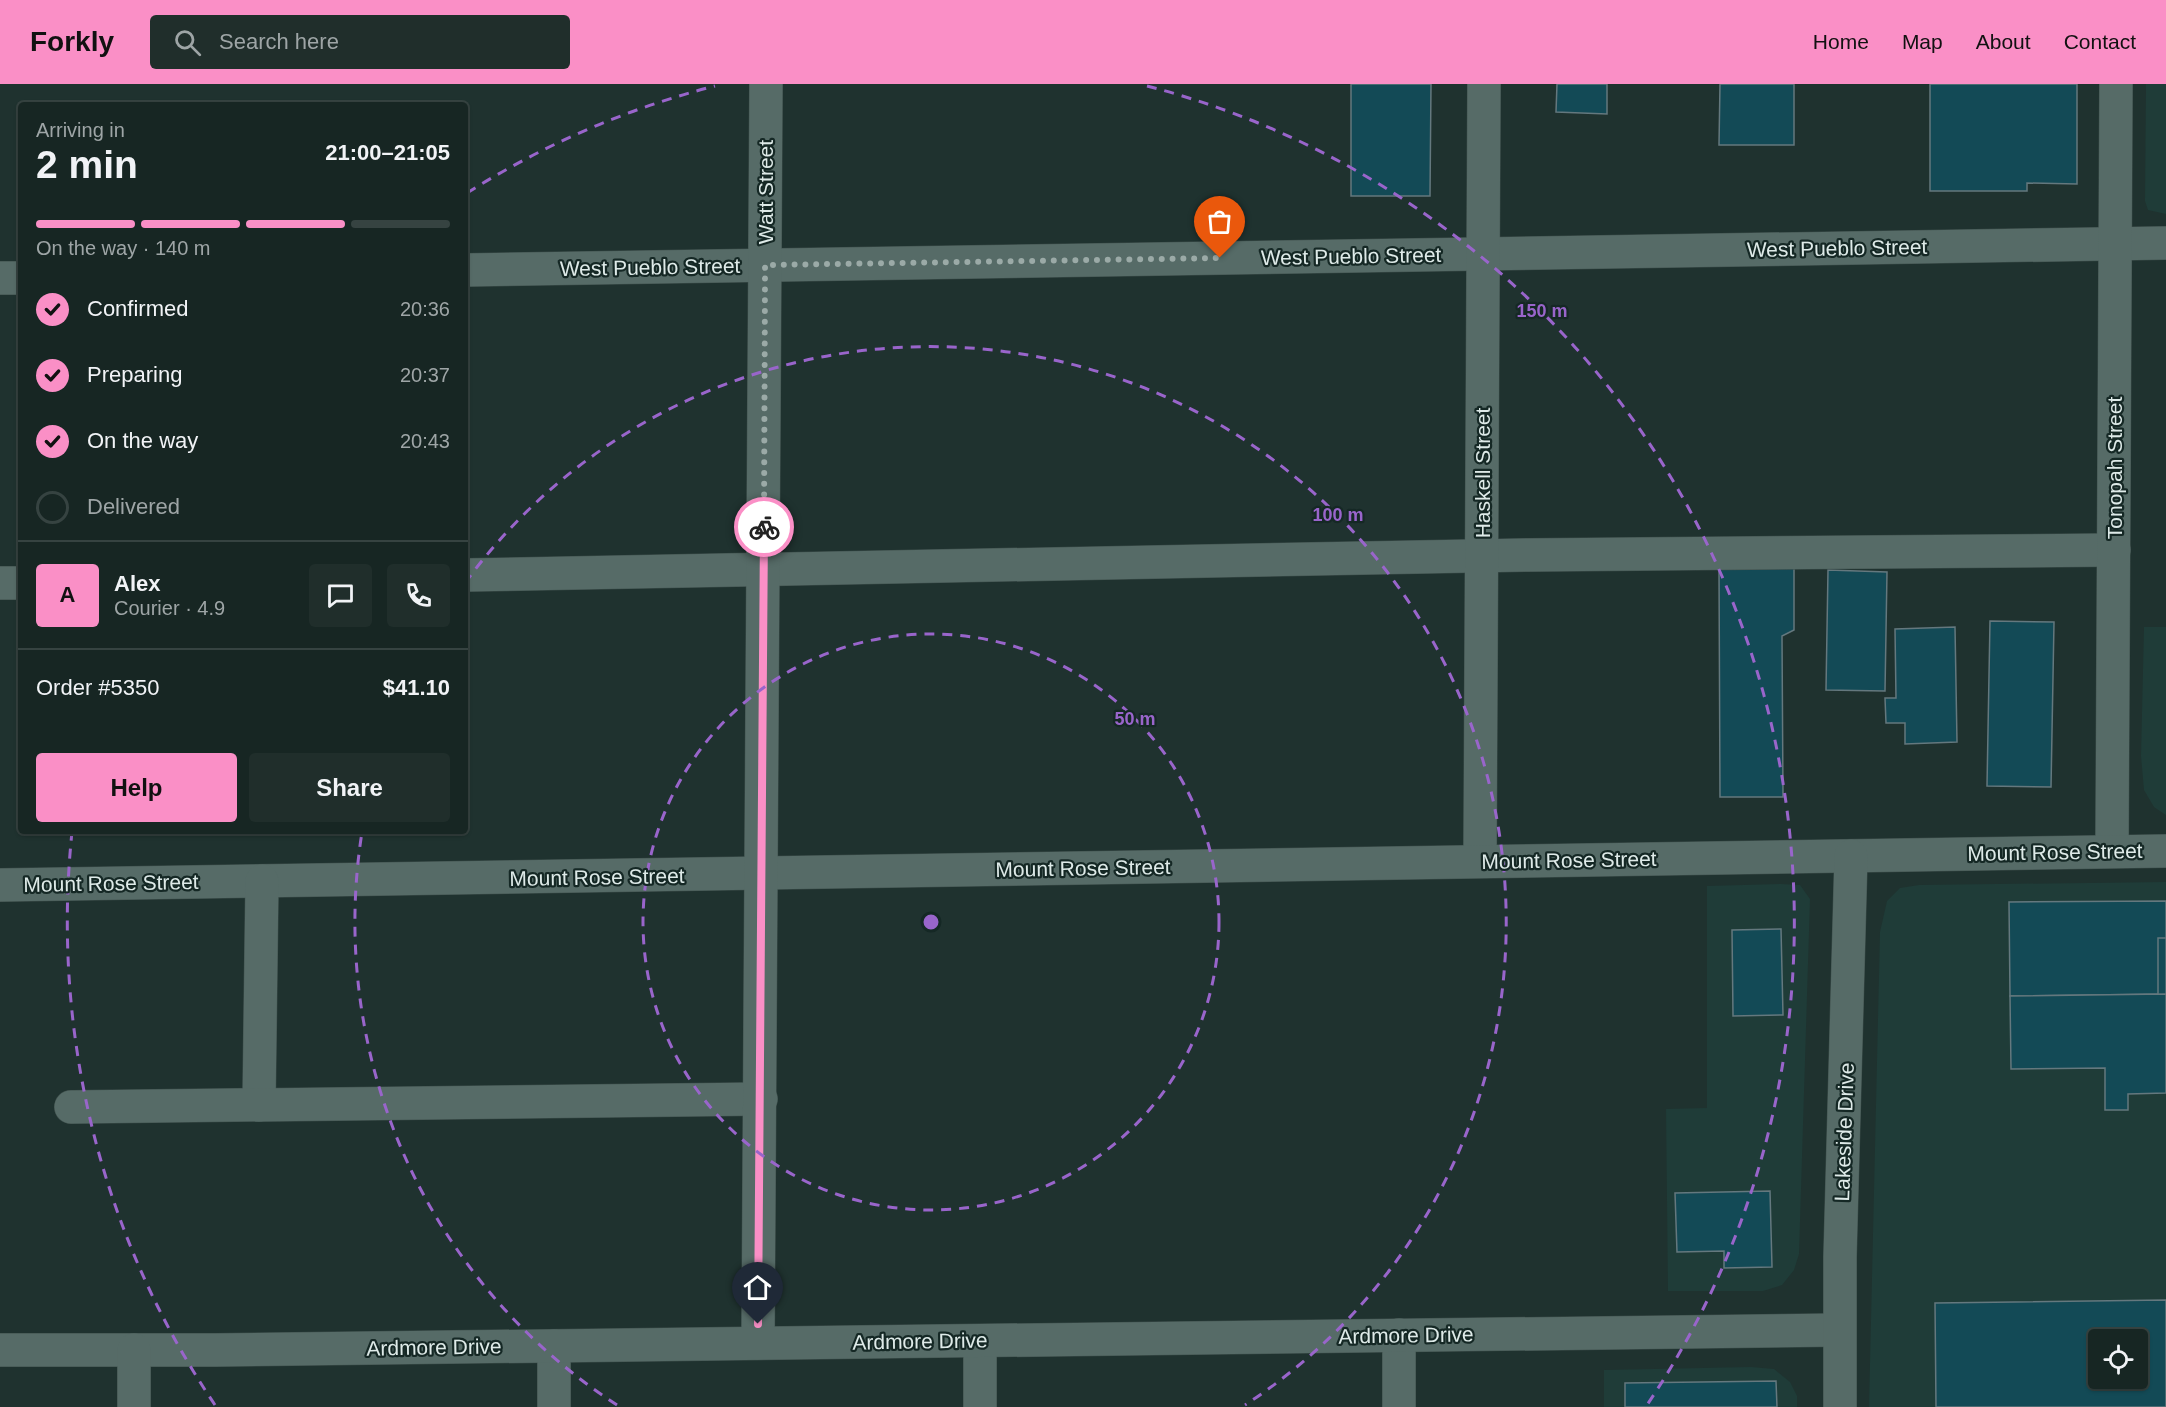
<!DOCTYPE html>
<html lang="en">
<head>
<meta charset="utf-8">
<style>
	body { margin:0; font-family:Helvetica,sans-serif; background:#202e2b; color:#f1f3f6; height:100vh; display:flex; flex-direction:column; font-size:22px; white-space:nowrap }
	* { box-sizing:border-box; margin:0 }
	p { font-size:20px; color:#9ea5a6 }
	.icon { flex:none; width:33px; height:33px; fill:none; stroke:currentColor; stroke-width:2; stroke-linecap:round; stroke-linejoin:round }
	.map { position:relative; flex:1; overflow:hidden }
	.drawer { position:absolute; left:18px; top:18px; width:450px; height:732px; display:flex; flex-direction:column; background:#172623; border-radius:6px; box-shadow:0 2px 4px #0004,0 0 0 2px #364341 }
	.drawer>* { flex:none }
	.tools { position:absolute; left:2088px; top:1245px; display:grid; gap:12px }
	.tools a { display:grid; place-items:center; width:60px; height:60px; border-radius:6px; background:#172623; box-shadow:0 2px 4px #0004,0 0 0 2px #364341; font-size:30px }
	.pin { position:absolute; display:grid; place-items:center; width:51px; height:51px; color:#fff; margin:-62px -26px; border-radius:50% 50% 50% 0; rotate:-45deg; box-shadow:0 0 6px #0007 }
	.pin .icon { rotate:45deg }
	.courier { position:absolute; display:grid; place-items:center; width:60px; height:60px; margin:-30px; border:4px solid #fa8fc6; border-radius:50%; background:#fff; color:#222; box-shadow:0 2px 8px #0007 }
	.head em { font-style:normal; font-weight:700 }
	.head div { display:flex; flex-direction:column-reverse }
	.head { display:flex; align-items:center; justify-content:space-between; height:102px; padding:0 18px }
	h1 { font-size:39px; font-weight:700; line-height:45px }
	.bar { display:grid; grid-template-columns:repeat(4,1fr); gap:9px 6px; align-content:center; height:72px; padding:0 18px }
	.bar i { height:8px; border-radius:4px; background:#364341 }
	.bar .selected { background:#fa8fc6 }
	.bar p { grid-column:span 4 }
	.line { display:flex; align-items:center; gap:15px; padding:0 18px; border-top:2px solid #364341 }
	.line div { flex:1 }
	.round { display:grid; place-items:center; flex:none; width:63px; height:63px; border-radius:6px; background:#202e2b }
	ol { padding:0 18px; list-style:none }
	li { display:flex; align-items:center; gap:18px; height:66px }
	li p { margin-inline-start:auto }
	li .icon { padding:6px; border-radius:50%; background:#fa8fc6; color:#111; stroke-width:4 }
	li:last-child { color:#9ea5a6 }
	li i { width:33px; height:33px; border:3px solid #364341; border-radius:50% }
	.primary-button { display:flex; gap:12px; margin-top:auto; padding:12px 18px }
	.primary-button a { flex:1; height:69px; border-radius:6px; background:#fa8fc6; color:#111; font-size:24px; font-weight:700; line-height:69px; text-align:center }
	.primary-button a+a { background:#202e2b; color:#f1f3f6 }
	header { display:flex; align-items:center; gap:36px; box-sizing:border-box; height:84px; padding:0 30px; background:#fa8fc6; color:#111 }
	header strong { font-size:28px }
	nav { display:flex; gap:33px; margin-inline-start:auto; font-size:21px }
	.search { width:420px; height:54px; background:#202e2b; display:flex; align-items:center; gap:15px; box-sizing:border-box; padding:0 21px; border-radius:6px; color:#9ea5a6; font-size:22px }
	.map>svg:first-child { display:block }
	.built { fill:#1f3c38; fill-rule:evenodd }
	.building { fill:#134a56; stroke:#64787e; stroke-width:1.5; fill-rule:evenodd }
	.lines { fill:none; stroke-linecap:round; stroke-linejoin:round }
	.minor-casing { stroke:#3f504d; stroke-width:34 }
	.minor { stroke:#566b67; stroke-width:33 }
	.done { stroke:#9baaa7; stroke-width:6; stroke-dasharray:0 10.8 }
	.route { stroke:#fa8fc6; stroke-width:8 }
	.ring { fill:none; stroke:#9965cb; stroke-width:3; stroke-dasharray:10 8 }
	.labels { text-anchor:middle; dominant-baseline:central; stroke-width:4.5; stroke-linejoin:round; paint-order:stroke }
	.street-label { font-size:21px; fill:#deeae8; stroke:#152825 }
	.centre { fill:#9965cb; stroke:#152825; stroke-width:3 }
	.ring-label { font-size:18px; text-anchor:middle; font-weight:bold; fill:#9965cb; stroke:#152825; stroke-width:4.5; stroke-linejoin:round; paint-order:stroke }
</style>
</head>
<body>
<header>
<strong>Forkly</strong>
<div class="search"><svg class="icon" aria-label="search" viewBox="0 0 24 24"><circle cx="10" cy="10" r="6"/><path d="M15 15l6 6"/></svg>Search here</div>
<nav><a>Home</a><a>Map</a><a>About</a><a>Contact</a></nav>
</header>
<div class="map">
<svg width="2166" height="1323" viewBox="0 0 2166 1323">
	<rect width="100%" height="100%" fill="#1f322f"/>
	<g class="built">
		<polygon points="2146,0 2166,0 2166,130 2148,126 2145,117"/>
		<polygon points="2144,543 2166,543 2166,731 2154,723 2144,706 2141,672"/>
		<path d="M 2166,798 L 2166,1323 L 1869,1323 L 1880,848 L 1887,817 L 1900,804 L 1919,801 ZM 2098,1256 L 2138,1256 L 2138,1294 L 2098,1294 Z"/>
		<polygon points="1781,800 1800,801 1810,815 1799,1170 1794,1186 1782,1201 1763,1207 1668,1207 1666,1025 1707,1024 1707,802"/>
		<polygon points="1751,1283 1774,1285 1790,1298 1797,1312 1797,1323 1604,1323 1604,1286"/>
	</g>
	<g class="building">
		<polygon points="1351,0 1431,0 1430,112 1351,112"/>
		<polygon points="1557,0 1607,0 1607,30 1556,28"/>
		<polygon points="1720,0 1794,0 1794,61 1719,61"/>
		<polygon points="1930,0 2077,0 2077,100 2027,99 2027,107 1930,107"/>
		<polygon points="1719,483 1794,483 1794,546 1782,552 1783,713 1720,713"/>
		<polygon points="1828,486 1887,488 1885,607 1826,606"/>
		<polygon points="1990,537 2054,538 2051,703 1987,702"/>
		<polygon points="1955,543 1957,658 1905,660 1905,639 1886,639 1885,614 1896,614 1895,545"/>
		<polygon points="2166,817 2166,910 2010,912 2009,818"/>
		<polygon points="1781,845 1783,931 1733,932 1732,846"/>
		<rect x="2158" y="854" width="8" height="79"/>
		<polygon points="2166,910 2166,1009 2128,1010 2128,1026 2105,1026 2105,984 2011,985 2010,912"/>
		<polygon points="1770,1107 1772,1183 1724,1184 1724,1167 1677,1168 1675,1109"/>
		<path d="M 2166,1216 L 2166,1323 L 1936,1323 L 1935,1219 ZM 2098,1256 L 2138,1256 L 2138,1294 L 2098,1294 Z"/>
		<polygon points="1776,1297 1777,1323 1625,1323 1625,1299"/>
	</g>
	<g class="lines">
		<defs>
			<g id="minor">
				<polyline points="465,186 2166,159"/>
				<polyline points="0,194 21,194"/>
				<polyline points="465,491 1528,471 2114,466"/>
				<polyline points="0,499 21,499"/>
				<polyline points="2112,767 2116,0"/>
				<polyline points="1480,777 1484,0"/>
				<polyline points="0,801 2166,767"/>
				<polyline points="259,1021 262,797"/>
				<polyline points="71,1023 761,1015"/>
				<polyline points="1399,1251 1399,1323"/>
				<polyline points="980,1257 980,1323"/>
				<polyline points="758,1259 766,0"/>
				<polyline points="554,1262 554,1323"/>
				<polyline points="0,1266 215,1266 1839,1246"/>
				<polyline points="134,1266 134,1323"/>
				<polyline points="1840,1323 1840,1173 1851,772"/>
			</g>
		</defs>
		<use href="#minor" class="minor-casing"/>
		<use href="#minor" class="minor"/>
	</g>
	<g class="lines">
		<polyline class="done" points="764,443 765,181 1220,174"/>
		<polyline class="route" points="758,1240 764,443"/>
	</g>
	<g class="ring">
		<circle cx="931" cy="838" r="288"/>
		<path d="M617 1321A576 576 0 0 1 362 748M465 499A576 576 0 1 1 1245 1321"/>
		<path d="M215 1321A864 864 0 0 1 72 748M467 109A864 864 0 0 1 715 2M1147 2A864 864 0 0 1 1647 1321"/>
	</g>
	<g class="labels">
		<g class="street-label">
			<text transform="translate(765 108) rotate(-90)">Watt Street</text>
			<text transform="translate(1837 164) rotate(-1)">West Pueblo Street</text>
			<text transform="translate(1351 172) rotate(-1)">West Pueblo Street</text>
			<text transform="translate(650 183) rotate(-1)">West Pueblo Street</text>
			<text transform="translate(2114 384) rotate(-90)">Tonopah Street</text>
			<text transform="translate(1482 389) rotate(-90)">Haskell Street</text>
			<text transform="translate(2055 768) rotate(-1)">Mount Rose Street</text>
			<text transform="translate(1569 776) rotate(-1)">Mount Rose Street</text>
			<text transform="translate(1083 784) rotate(-1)">Mount Rose Street</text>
			<text transform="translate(597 793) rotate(-1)">Mount Rose Street</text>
			<text transform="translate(111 799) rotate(-1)">Mount Rose Street</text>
			<text transform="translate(1844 1048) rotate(-88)">Lakeside Drive</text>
			<text transform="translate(1406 1251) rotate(-1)">Ardmore Drive</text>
			<text transform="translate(920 1257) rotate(-1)">Ardmore Drive</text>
			<text transform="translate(434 1263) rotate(-1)">Ardmore Drive</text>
		</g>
	</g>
	<circle cx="931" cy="838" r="9" class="centre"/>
	<g class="ring-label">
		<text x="1542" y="233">150 m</text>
		<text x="1338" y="437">100 m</text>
		<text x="1135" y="641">50 m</text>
	</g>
</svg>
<div class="tools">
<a><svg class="icon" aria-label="locate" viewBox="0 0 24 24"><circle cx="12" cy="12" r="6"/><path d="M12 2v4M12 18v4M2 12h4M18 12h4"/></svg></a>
</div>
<div class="pin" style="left:1220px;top:174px;background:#ea580c"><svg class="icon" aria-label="bag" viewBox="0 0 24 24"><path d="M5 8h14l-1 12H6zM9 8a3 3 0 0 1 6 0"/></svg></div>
<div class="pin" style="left:758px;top:1240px;background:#1f2937"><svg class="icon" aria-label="home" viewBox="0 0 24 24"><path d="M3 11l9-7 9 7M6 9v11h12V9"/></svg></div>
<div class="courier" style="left:764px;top:443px"><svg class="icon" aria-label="bike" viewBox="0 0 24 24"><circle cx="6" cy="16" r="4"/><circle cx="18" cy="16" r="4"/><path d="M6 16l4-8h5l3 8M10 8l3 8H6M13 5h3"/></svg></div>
<section class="drawer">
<div class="head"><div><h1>2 min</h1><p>Arriving in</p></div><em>21:00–21:05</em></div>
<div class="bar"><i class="selected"></i><i class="selected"></i><i class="selected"></i><i></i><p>On the way · 140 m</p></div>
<ol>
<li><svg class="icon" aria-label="check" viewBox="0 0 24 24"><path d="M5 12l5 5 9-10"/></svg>Confirmed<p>20:36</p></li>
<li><svg class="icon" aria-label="check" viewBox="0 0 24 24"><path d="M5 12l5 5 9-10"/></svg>Preparing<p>20:37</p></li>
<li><svg class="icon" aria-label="check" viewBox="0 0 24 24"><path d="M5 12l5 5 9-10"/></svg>On the way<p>20:43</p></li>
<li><i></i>Delivered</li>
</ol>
<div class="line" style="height:108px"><b class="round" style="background:#fa8fc6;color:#111">A</b><div><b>Alex</b><p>Courier · 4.9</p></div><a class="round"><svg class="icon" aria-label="chat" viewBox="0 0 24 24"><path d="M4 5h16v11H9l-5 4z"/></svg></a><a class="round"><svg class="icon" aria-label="phone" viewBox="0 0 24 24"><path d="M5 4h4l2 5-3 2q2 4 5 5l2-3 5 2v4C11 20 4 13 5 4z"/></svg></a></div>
<div class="line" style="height:78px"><div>Order #5350</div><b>$41.10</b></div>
<div class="primary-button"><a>Help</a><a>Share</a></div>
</section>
</div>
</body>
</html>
